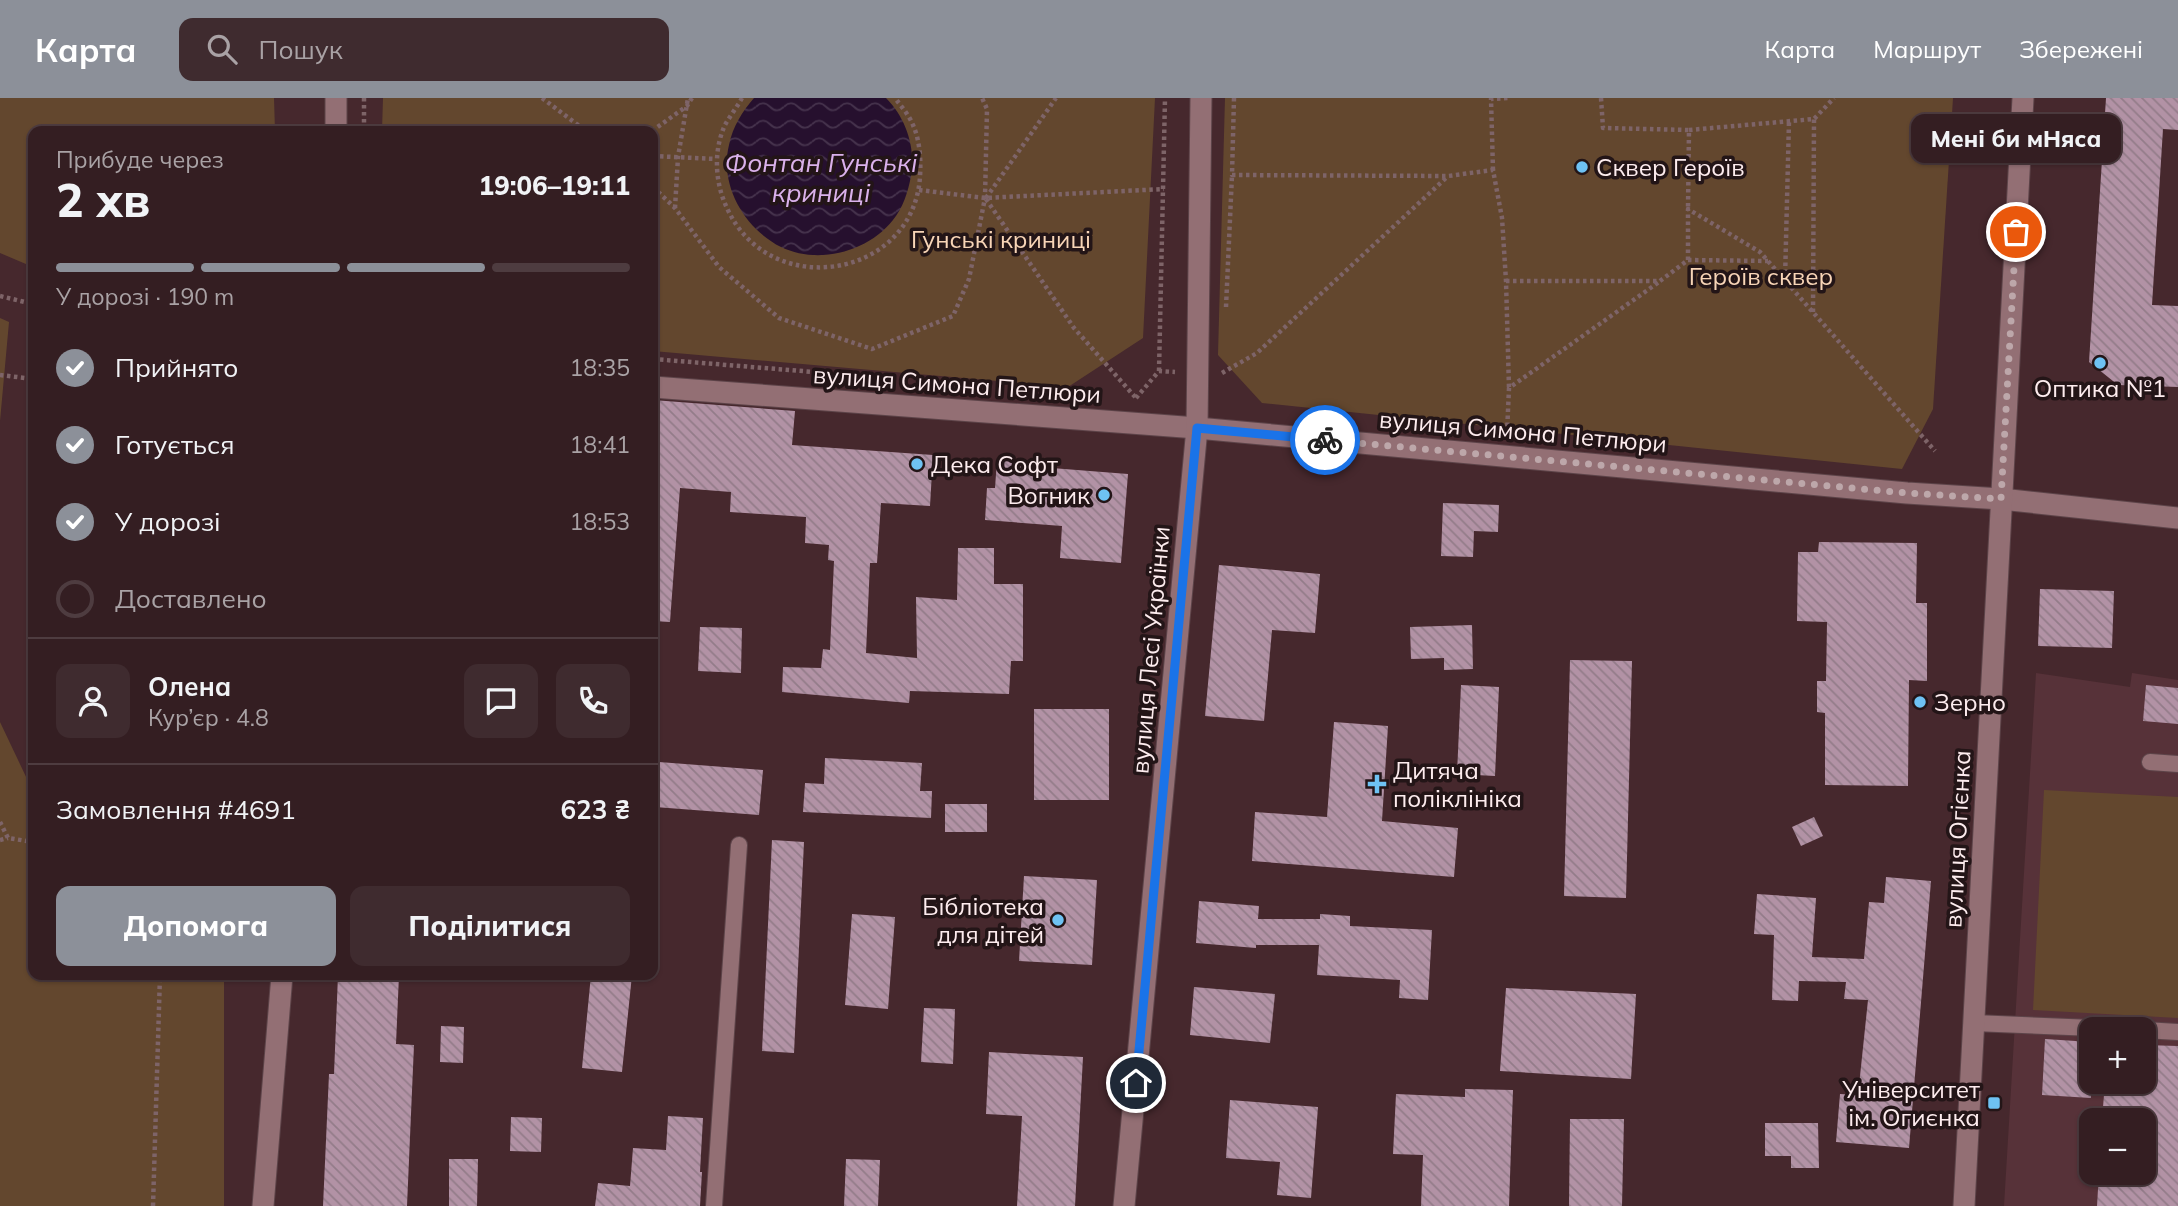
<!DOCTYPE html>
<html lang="uk">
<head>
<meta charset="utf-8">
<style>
	body { margin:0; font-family:Mulish,sans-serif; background:#3f2b2f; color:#f1f3f6; height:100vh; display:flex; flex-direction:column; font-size:26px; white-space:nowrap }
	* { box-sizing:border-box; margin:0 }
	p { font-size:23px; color:#a9a2a5 }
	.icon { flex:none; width:38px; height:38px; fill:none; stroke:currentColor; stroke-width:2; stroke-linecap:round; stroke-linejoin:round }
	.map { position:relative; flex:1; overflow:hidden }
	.drawer { position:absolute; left:28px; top:28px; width:630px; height:854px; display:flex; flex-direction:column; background:#341e22; border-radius:14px; box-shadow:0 2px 5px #0004,0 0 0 2px #4e3c40 }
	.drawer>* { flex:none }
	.tools { position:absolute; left:2079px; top:919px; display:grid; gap:14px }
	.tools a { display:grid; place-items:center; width:77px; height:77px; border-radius:14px; background:#341e22; box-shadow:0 2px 5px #0004,0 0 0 2px #4e3c40; font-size:35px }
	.pin { position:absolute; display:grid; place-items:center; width:60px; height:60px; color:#fff; margin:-30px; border:4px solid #fff; border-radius:50%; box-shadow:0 2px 7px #0007 }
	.courier { position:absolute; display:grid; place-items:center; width:70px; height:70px; margin:-35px; border:5px solid #1a73e8; border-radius:50%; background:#fff; color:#222; box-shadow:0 2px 9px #0007 }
	.bubble { position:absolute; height:49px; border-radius:14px; background:#341e22; box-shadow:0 2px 5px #0004,0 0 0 2px #4e3c40; font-size:23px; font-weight:800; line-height:49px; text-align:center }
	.summary em { font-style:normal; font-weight:800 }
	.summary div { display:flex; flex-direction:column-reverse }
	.summary { display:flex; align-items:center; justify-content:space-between; height:119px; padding:0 28px }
	h1 { font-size:46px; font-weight:800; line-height:52px }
	.bar { display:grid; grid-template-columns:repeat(4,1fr); gap:10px 7px; align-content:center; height:84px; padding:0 28px }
	.bar i { height:9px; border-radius:5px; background:#4e3c40 }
	.bar .active { background:#8c9099 }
	.bar p { grid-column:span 4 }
	.line { display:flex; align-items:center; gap:18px; padding:0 28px; border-top:2px solid #4e3c40 }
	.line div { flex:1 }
	.round { display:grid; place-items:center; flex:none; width:74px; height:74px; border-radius:14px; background:#3f2b2f }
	ol { padding:0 28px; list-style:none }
	li { display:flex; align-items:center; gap:21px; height:77px }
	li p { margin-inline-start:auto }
	li .icon { padding:7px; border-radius:50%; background:#8c9099; color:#fff; stroke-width:4 }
	li:last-child { color:#a9a2a5 }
	li i { width:38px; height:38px; border:4px solid #4e3c40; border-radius:50% }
	.primary-button { display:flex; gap:14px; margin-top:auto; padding:14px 28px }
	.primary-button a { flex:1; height:80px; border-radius:14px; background:#8c9099; color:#fff; font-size:28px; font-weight:800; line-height:80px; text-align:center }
	.primary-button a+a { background:#3f2b2f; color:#f1f3f6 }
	header { display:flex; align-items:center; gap:42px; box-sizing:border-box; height:98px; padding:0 35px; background:#8c9099; color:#fff }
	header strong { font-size:33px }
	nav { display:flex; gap:38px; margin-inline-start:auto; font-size:24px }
	.search { width:490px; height:63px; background:#3f2b2f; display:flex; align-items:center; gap:18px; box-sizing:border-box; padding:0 24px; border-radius:14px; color:#a9a2a5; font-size:26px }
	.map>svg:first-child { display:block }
	.built { fill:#573239; fill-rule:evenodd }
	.green { fill:#63472e }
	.water { fill:url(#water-waves) }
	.building { fill:url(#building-back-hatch) }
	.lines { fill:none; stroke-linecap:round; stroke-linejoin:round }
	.service-casing { stroke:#5d4449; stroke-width:18 }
	.pedestrian-casing { stroke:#5d4449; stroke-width:23 }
	.minor-casing { stroke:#5d4449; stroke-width:23 }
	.tertiary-casing { stroke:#5d4449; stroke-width:23 }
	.path { stroke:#7e6468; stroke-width:4.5; stroke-dasharray:3.5 3.5; stroke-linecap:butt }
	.service { stroke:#936f74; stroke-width:16 }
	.pedestrian { stroke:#936f74; stroke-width:21 }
	.minor { stroke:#936f74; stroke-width:21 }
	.tertiary { stroke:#936f74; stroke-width:21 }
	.done { stroke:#bda7aa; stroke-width:7; stroke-dasharray:0 12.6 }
	.route { stroke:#1a73e8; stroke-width:9 }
	.poi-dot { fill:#6ec2f3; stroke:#231517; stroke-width:2.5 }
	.labels { text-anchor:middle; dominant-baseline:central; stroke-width:7; stroke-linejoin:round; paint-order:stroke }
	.poi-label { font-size:24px; fill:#fdecee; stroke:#231517; text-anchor:start }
	.park-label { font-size:24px; fill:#f8d5b7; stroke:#231517 }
	.street-label { font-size:24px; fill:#fdecee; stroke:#231517 }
	.water-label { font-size:26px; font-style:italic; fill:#dab1eb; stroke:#231517 }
</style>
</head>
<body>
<header>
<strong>Карта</strong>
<div class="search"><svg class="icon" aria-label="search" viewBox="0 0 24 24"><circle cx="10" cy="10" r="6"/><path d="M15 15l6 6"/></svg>Пошук</div>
<nav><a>Карта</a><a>Маршрут</a><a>Збережені</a></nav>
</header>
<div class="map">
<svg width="2178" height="1108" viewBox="0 0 2178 1108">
	<defs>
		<pattern id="water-waves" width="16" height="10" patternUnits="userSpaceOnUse" patternTransform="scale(1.75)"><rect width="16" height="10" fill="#26102e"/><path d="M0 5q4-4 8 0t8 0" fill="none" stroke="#46334d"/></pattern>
		<pattern id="building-back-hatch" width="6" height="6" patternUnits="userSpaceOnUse" patternTransform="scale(1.75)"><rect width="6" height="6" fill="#b292a5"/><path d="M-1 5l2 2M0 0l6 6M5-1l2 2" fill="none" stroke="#937c89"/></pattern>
	</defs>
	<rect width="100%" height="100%" fill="#46282d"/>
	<path class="built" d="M 2036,575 L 2130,589 L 2132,575 L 2178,582 L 2178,1108 L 2004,1108 ZM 2091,931 L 2144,931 L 2144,984 L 2091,984 ZM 2091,1022 L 2144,1022 L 2144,1074 L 2091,1074 Z"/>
	<g class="green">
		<polygon points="0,0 274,0 275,33 33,33 33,169 0,155"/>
		<polygon points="383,0 1155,0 1143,240 1068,289 653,253 653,33 382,33"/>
		<polygon points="1225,0 1953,0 1933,311 1902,371 1262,305 1218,257"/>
		<polygon points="0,220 9,224 0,323"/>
		<polygon points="0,624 28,683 30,699 33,703 33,877 224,877 224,1108 0,1108"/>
		<polygon points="2044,692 2178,699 2178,920 2033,912"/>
	</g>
	<path class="water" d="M 754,0 L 886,0 C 906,20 916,50 911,78 C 908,94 903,110 893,122 C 868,154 818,167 781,149 C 745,131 719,88 729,47 C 733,28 742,14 754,0 Z"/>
	<g class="building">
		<polygon points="2106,0 2178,0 2178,32 2163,31 2152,207 2178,208 2178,289 2118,287 2089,264"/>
		<polygon points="653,302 795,313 792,347 933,357 930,408 881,405 877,465 870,465 866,555 917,560 916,499 957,502 958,450 994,450 994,486 1023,486 1023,563 1011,563 1009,596 910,593 909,605 782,594 783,569 821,570 823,551 830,552 834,463 828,462 829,447 805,445 806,419 730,414 731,394 680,390 670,524 653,523"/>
		<polygon points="997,362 1039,366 1039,369 1128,376 1121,465 1060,460 1062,428 985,422 987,390 995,390"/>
		<polygon points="1443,405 1499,407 1498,434 1474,433 1473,459 1441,458"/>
		<polygon points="1819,444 1917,445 1916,505 1927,505 1927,583 1909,582 1908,688 1825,687 1825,615 1817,614 1817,583 1826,583 1827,524 1797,523 1798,454 1818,454"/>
		<polygon points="1219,467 1320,476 1315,535 1272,532 1264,623 1205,618"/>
		<polygon points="2040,491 2114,493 2112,550 2038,548"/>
		<polygon points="1472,527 1473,571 1444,572 1444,560 1411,561 1410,529"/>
		<polygon points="700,529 742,530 741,575 698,573"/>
		<polygon points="1570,562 1632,563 1626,800 1564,798"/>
		<polygon points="1461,587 1499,589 1495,678 1457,676"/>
		<polygon points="2146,587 2178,590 2178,626 2143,623"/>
		<rect x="1034" y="611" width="75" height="91"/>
		<polygon points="1334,624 1388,628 1382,723 1458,730 1454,779 1252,763 1255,714 1327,719"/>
		<polygon points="825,660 922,665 920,693 932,693 931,720 803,714 805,685 824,686"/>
		<polygon points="659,664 763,672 759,717 655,709"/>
		<rect x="945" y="706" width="42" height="28"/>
		<polygon points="1814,719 1823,738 1801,748 1792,729"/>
		<polygon points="772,742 804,744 794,955 762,953"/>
		<polygon points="1024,778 1097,782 1092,867 1019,863"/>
		<polygon points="1886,779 1931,783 1909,1050 1836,1044 1840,996 1858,997 1868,902 1844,901 1846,884 1799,883 1798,903 1772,902 1774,837 1754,836 1757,796 1816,800 1812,859 1864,861 1869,804 1884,805"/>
		<polygon points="1199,803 1259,808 1258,821 1320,821 1320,816 1350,818 1350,828 1432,832 1428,902 1399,900 1400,882 1317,877 1319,847 1256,847 1256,850 1196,845"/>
		<polygon points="852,816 895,819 888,911 845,907"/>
		<polygon points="338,877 399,877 396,946 414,947 407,1108 323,1108 329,976 334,976"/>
		<polygon points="591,877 632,877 622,974 582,970"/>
		<polygon points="1194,889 1275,896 1270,945 1190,937"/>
		<polygon points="1506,890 1636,896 1631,981 1500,973"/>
		<polygon points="924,910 955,911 953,966 921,964"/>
		<polygon points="441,928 464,929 463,965 440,964"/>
		<polygon points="2045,941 2091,944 2091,1000 2042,997"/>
		<polygon points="2144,947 2178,948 2178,1108 2097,1108 2099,1074 2144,1074 2144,1022 2102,1022 2105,984 2144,984"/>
		<polygon points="989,954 1083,959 1075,1108 1017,1108 1022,1018 986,1016"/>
		<polygon points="1465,991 1513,992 1509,1108 1421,1108 1423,1057 1393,1056 1396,996 1465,999"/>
		<polygon points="1230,1002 1318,1009 1311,1100 1277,1097 1280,1064 1226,1060"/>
		<polygon points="668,1018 703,1020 700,1074 702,1074 700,1108 595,1108 598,1085 630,1088 633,1050 666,1052"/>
		<polygon points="511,1019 542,1020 541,1054 510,1053"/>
		<polygon points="1570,1021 1624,1021 1622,1108 1569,1108"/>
		<polygon points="1765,1025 1818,1025 1819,1070 1791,1070 1791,1058 1765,1058"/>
		<polygon points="449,1061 478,1061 477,1108 449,1108"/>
		<polygon points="846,1061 880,1062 878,1108 844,1108"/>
	</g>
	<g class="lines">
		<defs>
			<g id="service">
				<polyline points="2150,664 2178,666"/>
				<polyline points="1974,925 2118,931"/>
				<polyline points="2144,932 2178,934"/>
				<polyline points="714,1108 739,747"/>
			</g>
			<polyline id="pedestrian" points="653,289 1197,330"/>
			<g id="minor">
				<polyline points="336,33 336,0"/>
				<polyline points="1197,330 1907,395 2001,401 2178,420"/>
				<polyline points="263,1108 282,877"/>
				<polyline points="1964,1108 2023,0"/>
			</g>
			<polyline id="tertiary" points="1124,1108 1197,330 1201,0"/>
		</defs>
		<use href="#service" class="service-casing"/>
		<use href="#pedestrian" class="pedestrian-casing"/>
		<use href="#minor" class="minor-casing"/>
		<use href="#tertiary" class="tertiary-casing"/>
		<g class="path">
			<polyline points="364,0 364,33"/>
			<polyline points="542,0 586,33"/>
			<path d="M 742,0 C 737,9 730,18 725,27 C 713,53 715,85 727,110 C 769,204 913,181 920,79 C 921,61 920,43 913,27 C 909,17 901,8 895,0"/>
			<polyline points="1234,0 1232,77 1448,78 1493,72 1502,120 1506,183 1509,290"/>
			<polyline points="1601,0 1603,30 1689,32 1688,110"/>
			<polyline points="1689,32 1814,21 1834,0"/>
			<polyline points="652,33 687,8 692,0"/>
			<polyline points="653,58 716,61"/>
			<polyline points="1493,72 1491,1 1509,0"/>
			<polyline points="653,89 675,110 719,169 779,220 872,251 953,218 969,181 985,100 987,11 982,0"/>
			<polyline points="919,92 985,100 1164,91"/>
			<polyline points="986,100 1056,0"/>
			<polyline points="986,101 1074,230 1136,300"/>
			<polyline points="675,110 678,59 688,0"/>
			<polyline points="1688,162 1768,163"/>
			<polyline points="1785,182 1789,23"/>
			<polyline points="1506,183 1660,183 1688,162 1688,111 1760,154 1935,353"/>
			<polyline points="0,198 33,206"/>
			<polyline points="1226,209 1232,77"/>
			<polyline points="1813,214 1814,21"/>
			<polyline points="653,261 814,274"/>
			<polyline points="1159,273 1165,0"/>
			<polyline points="1222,275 1257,255 1447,79"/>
			<polyline points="0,277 33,281"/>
			<polyline points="1136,300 1159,273 1175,274"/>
			<polyline points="1507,335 1509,290 1659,184"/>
			<polyline points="0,724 8,740 33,744"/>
			<polyline points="0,742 8,740"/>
			<polyline points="153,1108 160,877"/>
		</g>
		<use href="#service" class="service"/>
		<use href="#pedestrian" class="pedestrian"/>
		<use href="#minor" class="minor"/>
		<use href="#tertiary" class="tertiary"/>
	</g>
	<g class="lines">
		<polyline class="done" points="1325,342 1907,395 2001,401 2016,134"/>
		<polyline class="route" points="1136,985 1197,330 1325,342"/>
	</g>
	<g class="poi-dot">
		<circle cx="1582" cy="69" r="7"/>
		<circle cx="2100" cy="265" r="7"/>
		<circle cx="917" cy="366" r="7"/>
		<circle cx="1104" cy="397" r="7"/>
		<circle cx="1920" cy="604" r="7"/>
		<path d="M1373.5 675.5h7v7h7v7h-7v7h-7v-7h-7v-7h7z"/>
		<circle cx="1058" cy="822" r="7"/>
		<rect x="1987" y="998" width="14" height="14" rx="3.5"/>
	</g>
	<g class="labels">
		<g class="poi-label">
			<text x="1596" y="69">Сквер Героїв</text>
			<text x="2100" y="290" text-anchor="middle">Оптика №1</text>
			<text x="931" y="366">Дека Софт</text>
			<text x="1090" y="397" text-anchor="end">Вогник</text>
			<text x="1934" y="604">Зерно</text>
			<text x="1393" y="672">Дитяча<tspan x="1393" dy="28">поліклініка</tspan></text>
			<text x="1044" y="808" text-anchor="end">Бібліотека<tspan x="1044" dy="28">для дітей</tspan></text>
			<text x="1980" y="991" text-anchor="end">Університет<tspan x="1980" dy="28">ім. Огиєнка</tspan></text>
		</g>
		<g class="park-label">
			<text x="1001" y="141">Гунські криниці</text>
			<text x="1761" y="178">Героїв сквер</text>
		</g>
		<g class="street-label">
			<text transform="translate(957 286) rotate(4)">вулиця Симона Петлюри</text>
			<text transform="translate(1523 333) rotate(5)">вулиця Симона Петлюри</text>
			<text transform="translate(1150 552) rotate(-85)">вулиця Лесі Українки</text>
			<text transform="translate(1957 741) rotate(-87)">вулиця Огієнка</text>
		</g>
		<g class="water-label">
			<text x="821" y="64">Фонтан Гунські<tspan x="821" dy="30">криниці</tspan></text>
		</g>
	</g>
</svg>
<div class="tools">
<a>+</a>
<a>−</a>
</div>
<div class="pin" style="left:2016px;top:134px;background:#ea580c"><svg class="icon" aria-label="bag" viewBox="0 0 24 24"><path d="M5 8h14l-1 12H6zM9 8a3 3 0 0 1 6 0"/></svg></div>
<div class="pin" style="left:1136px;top:985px;background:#1f2937"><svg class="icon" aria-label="home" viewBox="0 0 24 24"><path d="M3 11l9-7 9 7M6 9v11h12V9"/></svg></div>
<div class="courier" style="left:1325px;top:342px"><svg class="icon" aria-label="bike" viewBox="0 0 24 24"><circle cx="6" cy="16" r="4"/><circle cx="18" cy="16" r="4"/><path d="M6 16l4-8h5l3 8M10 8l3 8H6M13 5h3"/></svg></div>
<div class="bubble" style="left:1911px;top:16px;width:210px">Мені би мНяса</div>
<section class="drawer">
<div class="summary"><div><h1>2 хв</h1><p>Прибуде через</p></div><em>19:06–19:11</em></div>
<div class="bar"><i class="active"></i><i class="active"></i><i class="active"></i><i></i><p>У дорозі · 190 m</p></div>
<ol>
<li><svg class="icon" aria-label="check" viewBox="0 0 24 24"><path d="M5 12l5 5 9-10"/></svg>Прийнято<p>18:35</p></li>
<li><svg class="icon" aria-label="check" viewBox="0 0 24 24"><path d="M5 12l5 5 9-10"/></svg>Готується<p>18:41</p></li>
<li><svg class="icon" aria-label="check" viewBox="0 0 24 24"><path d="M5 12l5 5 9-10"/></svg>У дорозі<p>18:53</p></li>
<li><i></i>Доставлено</li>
</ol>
<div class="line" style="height:126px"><a class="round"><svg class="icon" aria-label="person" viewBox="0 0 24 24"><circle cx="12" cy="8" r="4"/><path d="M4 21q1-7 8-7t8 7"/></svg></a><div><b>Олена</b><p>Кур’єр · 4.8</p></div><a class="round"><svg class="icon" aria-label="chat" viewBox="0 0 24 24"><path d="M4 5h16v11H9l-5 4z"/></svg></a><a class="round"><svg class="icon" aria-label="phone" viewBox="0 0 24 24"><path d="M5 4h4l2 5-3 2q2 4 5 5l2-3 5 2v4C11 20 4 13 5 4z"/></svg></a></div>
<div class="line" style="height:91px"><div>Замовлення #4691</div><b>623 ₴</b></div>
<div class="primary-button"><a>Допомога</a><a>Поділитися</a></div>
</section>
</div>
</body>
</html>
